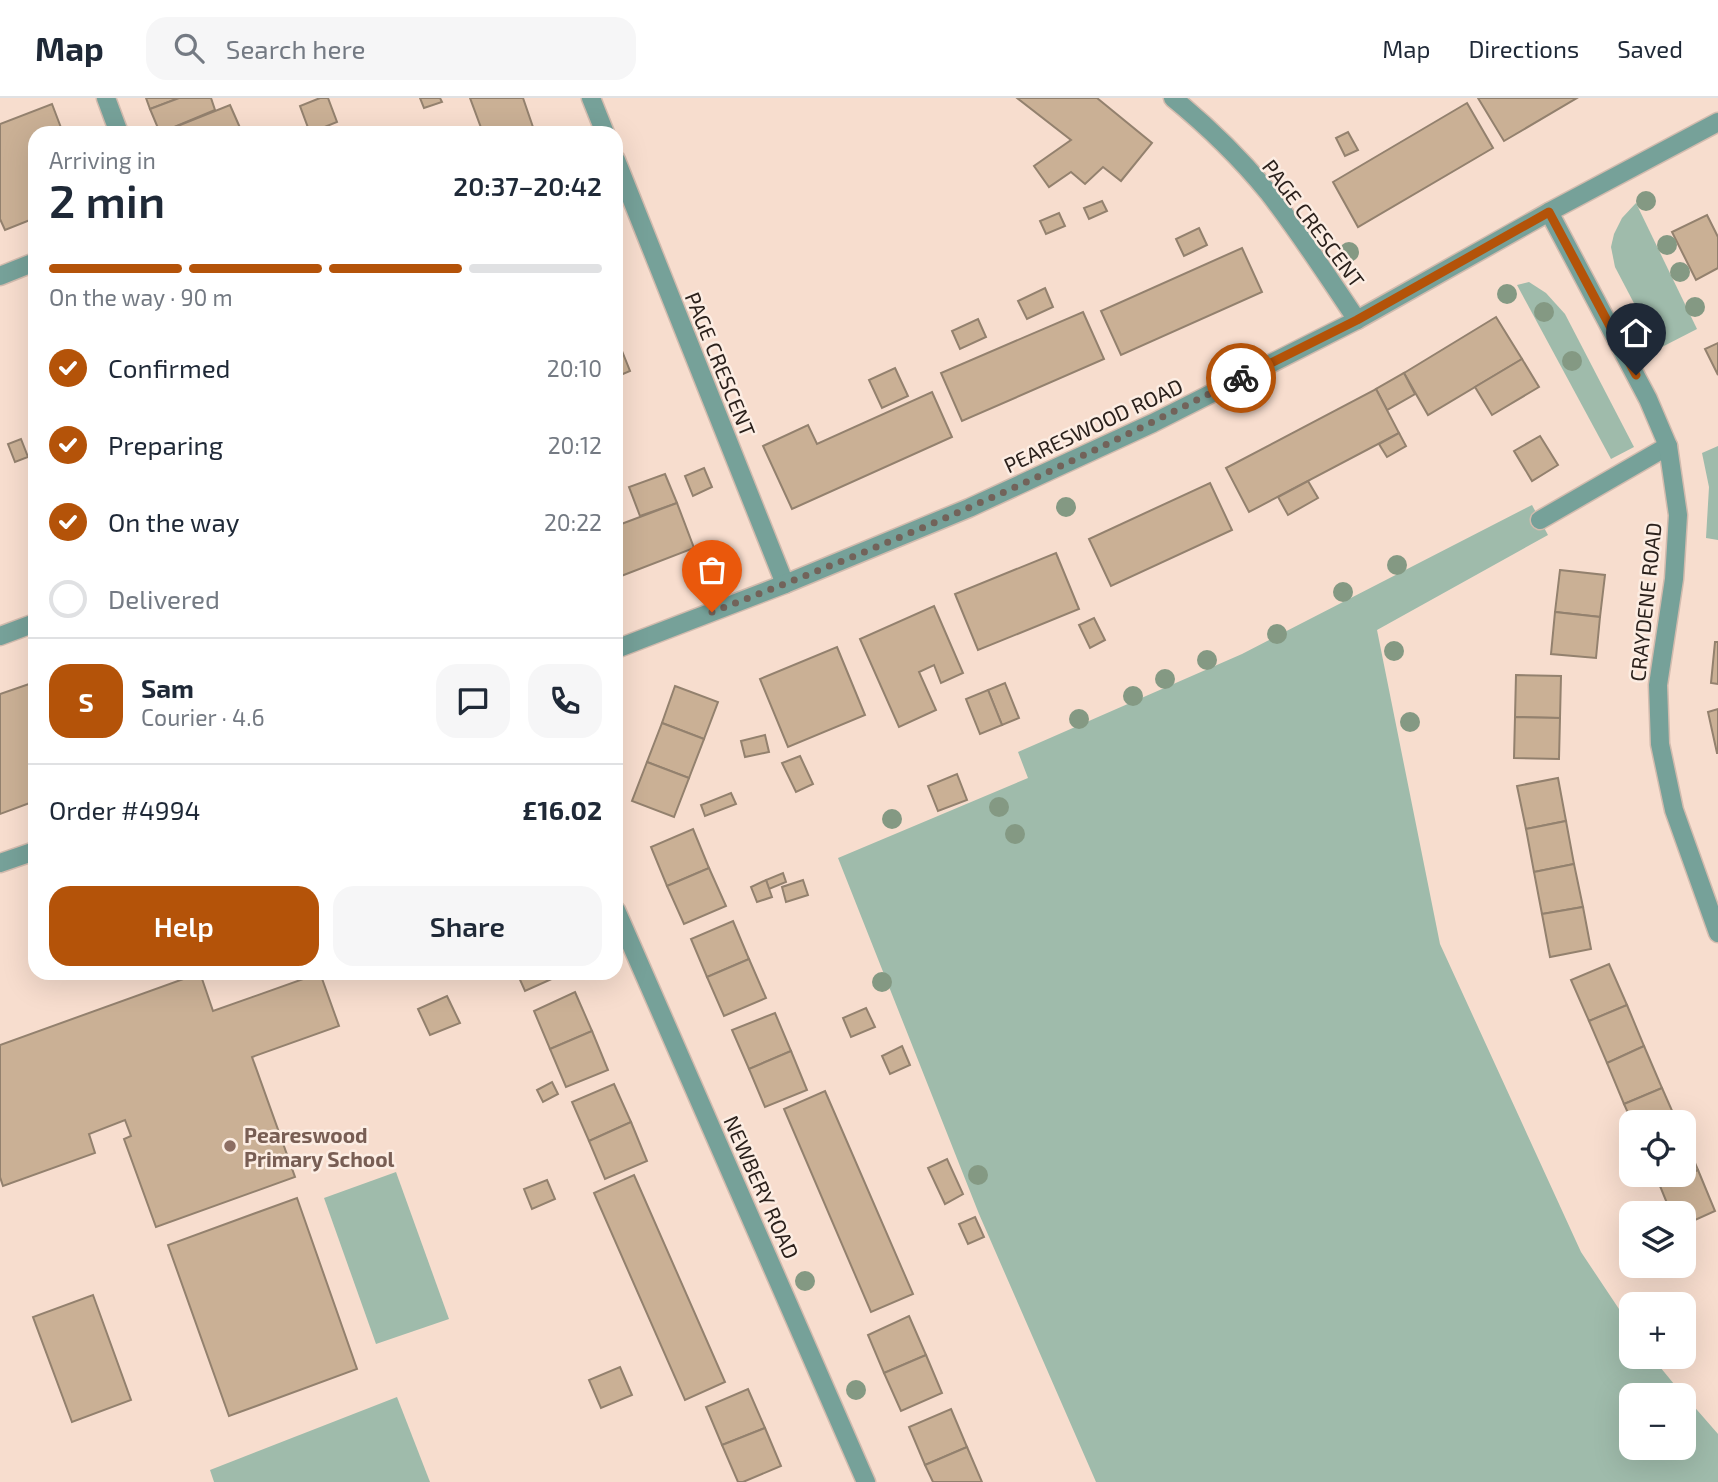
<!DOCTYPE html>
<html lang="en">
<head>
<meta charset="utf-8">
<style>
	body { margin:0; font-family:"Exo 2",sans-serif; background:#f6f6f7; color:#1f2937; height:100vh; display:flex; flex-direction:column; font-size:26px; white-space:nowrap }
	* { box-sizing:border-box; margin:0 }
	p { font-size:23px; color:#747a83 }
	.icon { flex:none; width:38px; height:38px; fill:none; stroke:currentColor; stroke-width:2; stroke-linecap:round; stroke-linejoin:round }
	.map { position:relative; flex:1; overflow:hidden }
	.panel { position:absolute; left:28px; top:28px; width:595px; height:854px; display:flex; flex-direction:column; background:#fff; border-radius:21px; box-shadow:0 7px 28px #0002 }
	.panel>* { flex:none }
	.tools { position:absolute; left:1619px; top:1012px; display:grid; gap:14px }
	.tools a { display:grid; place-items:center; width:77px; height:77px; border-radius:14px; background:#fff; box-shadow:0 7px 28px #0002; font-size:35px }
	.pin { position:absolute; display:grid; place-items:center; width:60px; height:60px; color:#fff; margin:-72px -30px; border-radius:50% 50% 50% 0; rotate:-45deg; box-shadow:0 0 7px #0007 }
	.pin .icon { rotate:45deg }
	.courier { position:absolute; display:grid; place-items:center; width:70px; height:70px; margin:-35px; border:5px solid #b45309; border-radius:50%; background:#fff; color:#222; box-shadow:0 2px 9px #0007 }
	.headline em { font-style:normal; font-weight:600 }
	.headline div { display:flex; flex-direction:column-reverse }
	.headline { display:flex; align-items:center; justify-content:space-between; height:119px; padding:0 21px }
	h1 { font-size:46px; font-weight:600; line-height:52px }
	.bar { display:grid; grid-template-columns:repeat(4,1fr); gap:10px 7px; align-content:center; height:84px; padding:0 21px }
	.bar i { height:9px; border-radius:5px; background:#e0e1e3 }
	.bar .on { background:#b45309 }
	.bar p { grid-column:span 4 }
	.line { display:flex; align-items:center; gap:18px; padding:0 21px; border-top:2px solid #e0e1e3 }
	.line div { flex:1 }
	.round { display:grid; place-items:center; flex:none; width:74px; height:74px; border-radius:21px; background:#f6f6f7 }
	ol { padding:0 21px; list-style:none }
	li { display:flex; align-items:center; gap:21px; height:77px }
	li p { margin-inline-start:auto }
	li .icon { padding:7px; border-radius:50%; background:#b45309; color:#fff; stroke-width:4 }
	li:last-child { color:#747a83 }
	li i { width:38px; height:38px; border:4px solid #e0e1e3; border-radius:50% }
	.button { display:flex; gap:14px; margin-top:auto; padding:14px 21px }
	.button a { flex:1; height:80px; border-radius:21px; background:#b45309; color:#fff; font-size:28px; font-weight:600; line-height:80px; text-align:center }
	.button a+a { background:#f6f6f7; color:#1f2937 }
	header { display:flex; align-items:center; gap:42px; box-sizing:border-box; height:98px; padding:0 35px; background:#fff; border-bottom:2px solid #e0e1e3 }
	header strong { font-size:33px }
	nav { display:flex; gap:38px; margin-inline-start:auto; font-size:24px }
	.search { width:490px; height:63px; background:#f6f6f7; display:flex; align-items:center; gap:18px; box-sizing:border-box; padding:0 24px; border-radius:21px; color:#747a83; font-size:26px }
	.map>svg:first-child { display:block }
	.green { fill:#9fbbab }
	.building { fill:#cab095; stroke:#93816e; stroke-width:2 }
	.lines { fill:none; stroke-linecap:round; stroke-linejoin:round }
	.service-casing { stroke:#d2bbae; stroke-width:21 }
	.minor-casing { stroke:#d2bbae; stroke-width:21 }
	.service { stroke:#76a199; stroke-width:18 }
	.minor { stroke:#76a199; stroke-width:18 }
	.tree { fill:#849983 }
	.done { stroke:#72635a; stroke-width:7; stroke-dasharray:0 12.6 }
	.route { stroke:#b45309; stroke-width:9 }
	.education-dot { fill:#8d6e63; stroke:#fcede3; stroke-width:2.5 }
	.labels { text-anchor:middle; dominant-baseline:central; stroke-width:5; stroke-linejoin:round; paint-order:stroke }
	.street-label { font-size:21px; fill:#2b211c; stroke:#fcede3 }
	.education-label { font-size:21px; font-weight:bold; fill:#785e54; stroke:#fcede3; text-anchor:start }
</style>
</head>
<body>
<header>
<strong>Map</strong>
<div class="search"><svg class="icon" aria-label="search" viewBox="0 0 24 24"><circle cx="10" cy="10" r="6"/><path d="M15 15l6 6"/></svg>Search here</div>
<nav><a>Map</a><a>Directions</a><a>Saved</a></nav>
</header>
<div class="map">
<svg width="1718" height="1384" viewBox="0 0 1718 1384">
	<rect width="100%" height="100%" fill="#f7ddce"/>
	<g class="green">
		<polygon points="1636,105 1697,231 1658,251 1615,169 1611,149 1614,136 1622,120"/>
		<polygon points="1529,184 1546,195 1565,216 1634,349 1611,361 1517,187"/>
		<polygon points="1718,348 1718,442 1706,440 1709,389 1702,355"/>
		<polygon points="1532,407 1548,437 1377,532 1440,846 1581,1154 1631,1229 1631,1258 1651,1258 1683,1297 1631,1297 1631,1349 1684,1349 1684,1297 1718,1336 1718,1384 1096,1384 979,1116 838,760 1028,680 1018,654 1242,556"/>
		<polygon points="396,1074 449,1221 376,1246 324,1100"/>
		<polygon points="397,1299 430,1384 214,1384 210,1372"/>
	</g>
	<g class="building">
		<polygon points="146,0 179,0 150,11"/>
		<polygon points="179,0 211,0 215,12 160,35 150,11"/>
		<polygon points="320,0 328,0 337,24 310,35 300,8"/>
		<polygon points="420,0 440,0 442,4 424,10"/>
		<polygon points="470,0 523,0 535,35 483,35"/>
		<polygon points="1017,0 1097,0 1152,45 1121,83 1103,69 1085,86 1071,74 1049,89 1034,68 1071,42"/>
		<polygon points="1478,0 1577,0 1504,43"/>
		<polygon points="1467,5 1493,50 1358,129 1333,84"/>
		<polygon points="52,6 63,35 35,35 35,120 5,132 0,121 0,26"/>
		<polygon points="230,7 241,32 232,35 160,35"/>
		<polygon points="1348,34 1358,52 1345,58 1336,40"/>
		<polygon points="1102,103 1107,113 1089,121 1084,110"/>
		<polygon points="1059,115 1065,128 1046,136 1040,123"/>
		<polygon points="1707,117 1718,139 1718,170 1696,182 1672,134"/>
		<polygon points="1199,130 1207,147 1184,158 1176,141"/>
		<polygon points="1242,150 1262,194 1121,257 1101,213"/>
		<polygon points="1045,190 1053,209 1027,221 1018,203"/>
		<polygon points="1083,214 1104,261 962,323 941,275"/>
		<polygon points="1496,219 1522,261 1428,317 1404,275"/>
		<polygon points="978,221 986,239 960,251 952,233"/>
		<polygon points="616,238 630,273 616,279"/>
		<polygon points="1718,245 1718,277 1705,251"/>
		<polygon points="1522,261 1539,289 1492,317 1475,289"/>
		<polygon points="895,270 908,298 882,310 869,282"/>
		<polygon points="1404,275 1415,296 1387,312 1376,291"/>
		<polygon points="1376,291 1399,335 1249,414 1226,370"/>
		<polygon points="932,294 952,339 792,411 763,348 808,327 817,346"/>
		<polygon points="1399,335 1406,348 1387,359 1379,346"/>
		<polygon points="1540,338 1558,367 1532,383 1514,353"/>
		<polygon points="21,341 28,359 15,364 8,346"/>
		<polygon points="704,370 712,389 693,398 685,378"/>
		<polygon points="665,376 677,405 640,418 629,389"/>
		<polygon points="1308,383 1318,400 1288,417 1278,399"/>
		<polygon points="1210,385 1232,432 1111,488 1089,441"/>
		<polygon points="677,405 694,450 616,480 616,428"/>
		<polygon points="1056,455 1079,511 978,552 955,496"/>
		<polygon points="1560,472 1605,477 1600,519 1555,514"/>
		<polygon points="934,508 963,575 941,585 934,567 919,574 936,612 899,629 860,541"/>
		<polygon points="1555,514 1600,519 1596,560 1551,556"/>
		<polygon points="1094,520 1105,542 1090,550 1079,527"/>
		<polygon points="1715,544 1718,544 1718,586 1711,585"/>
		<polygon points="837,549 865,617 788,649 760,581"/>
		<polygon points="1516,577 1561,578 1560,620 1515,619"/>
		<polygon points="35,584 35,703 0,716 0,596"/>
		<polygon points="1005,585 1019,620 1002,627 988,592"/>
		<polygon points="675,588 718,604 704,641 662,625"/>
		<polygon points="988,592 1002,627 980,636 966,601"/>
		<polygon points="1718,611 1718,655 1717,655 1708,614"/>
		<polygon points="1515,619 1560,620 1559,661 1514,660"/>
		<polygon points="662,625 704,641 689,680 647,664"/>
		<polygon points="765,637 769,654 745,659 741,643"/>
		<polygon points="800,658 813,686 796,694 782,665"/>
		<polygon points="647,664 689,680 674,719 632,703"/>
		<polygon points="957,676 967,702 938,713 928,688"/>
		<polygon points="1558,680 1566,723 1526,731 1517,688"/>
		<polygon points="731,695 736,706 705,718 701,707"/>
		<polygon points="1566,723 1574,766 1534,774 1526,731"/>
		<polygon points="693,731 709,770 667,788 651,749"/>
		<polygon points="1574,766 1583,809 1542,816 1534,774"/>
		<polygon points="709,770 726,808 684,826 667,788"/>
		<polygon points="783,775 786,784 769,791 766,782"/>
		<polygon points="766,782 772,799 757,804 751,789"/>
		<polygon points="803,782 808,797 786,804 782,789"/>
		<polygon points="1583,809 1591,851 1550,859 1542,816"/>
		<polygon points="733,823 749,861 707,879 691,841"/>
		<polygon points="749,861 766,900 724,918 707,879"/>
		<polygon points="1609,866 1627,907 1589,923 1571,882"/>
		<polygon points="200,875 213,913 320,875 339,928 252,959 295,1079 156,1129 124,1041 131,1038 125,1022 89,1036 95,1055 3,1088 0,1079 0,947"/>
		<polygon points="517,875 565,875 525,893"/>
		<polygon points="575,894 592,933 550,951 534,913"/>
		<polygon points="447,898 460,925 430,937 418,911"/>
		<polygon points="1627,907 1644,948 1607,965 1589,923"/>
		<polygon points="866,910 875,929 851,939 843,920"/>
		<polygon points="775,915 791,953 749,971 732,932"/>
		<polygon points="592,933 608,972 566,989 550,951"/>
		<polygon points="902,948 910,967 890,976 882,958"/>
		<polygon points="1644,948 1662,990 1624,1006 1607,965"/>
		<polygon points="791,953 807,992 765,1009 749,971"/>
		<polygon points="552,984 558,996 543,1004 537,992"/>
		<polygon points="614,986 631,1024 589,1043 572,1004"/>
		<polygon points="1662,990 1677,1024 1632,1024 1624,1006"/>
		<polygon points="825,993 913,1196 871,1214 784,1011"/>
		<polygon points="631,1024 647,1063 605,1081 589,1043"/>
		<polygon points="1684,1039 1698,1072 1660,1088 1655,1076 1684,1076"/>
		<polygon points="947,1061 963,1096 945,1106 928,1070"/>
		<polygon points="1698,1072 1715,1113 1684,1127 1684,1115 1671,1115 1660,1088"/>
		<polygon points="634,1077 725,1284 685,1302 594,1095"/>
		<polygon points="547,1082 555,1101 532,1111 524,1091"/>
		<polygon points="297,1100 357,1271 229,1318 168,1147"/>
		<polygon points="975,1119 984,1139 968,1146 959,1126"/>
		<polygon points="93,1197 131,1302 72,1324 33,1219"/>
		<polygon points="909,1218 926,1257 884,1275 868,1237"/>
		<polygon points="926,1257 942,1295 901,1313 884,1275"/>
		<polygon points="620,1269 632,1297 601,1310 589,1282"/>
		<polygon points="748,1291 765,1330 722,1347 706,1309"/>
		<polygon points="951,1311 967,1349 925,1367 909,1329"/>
		<polygon points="765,1330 781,1368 743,1384 738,1384 722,1347"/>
		<polygon points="967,1349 982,1384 933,1384 925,1367"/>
	</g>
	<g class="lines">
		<defs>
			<polyline id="service" points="1540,422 1668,348"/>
			<g id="minor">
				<polyline points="106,0 119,35"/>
				<polyline points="591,0 605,35"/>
				<path d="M 1173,0 C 1206,27 1241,61 1268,94 C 1300,135 1328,179 1357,222"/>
				<polyline points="616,62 785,486"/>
				<polyline points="1549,114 1648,301 1668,348 1678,417 1674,481 1658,587 1660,646 1674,712 1718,835"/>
				<polyline points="0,178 35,164"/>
				<polyline points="0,538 35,525"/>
				<polyline points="616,551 785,486 969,410 1153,325 1357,222 1549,114 1718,24"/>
				<polyline points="0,765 35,753"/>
				<polyline points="616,812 866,1384"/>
			</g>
		</defs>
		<use href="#service" class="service-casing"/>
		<use href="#minor" class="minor-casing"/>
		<use href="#service" class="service"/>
		<use href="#minor" class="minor"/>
	</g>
	<g class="tree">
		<circle cx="1646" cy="103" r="10"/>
		<circle cx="1667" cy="147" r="10"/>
		<circle cx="1349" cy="154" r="10"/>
		<circle cx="1680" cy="174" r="10"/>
		<circle cx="1507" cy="196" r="10"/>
		<circle cx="1695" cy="209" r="10"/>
		<circle cx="1544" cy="214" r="10"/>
		<circle cx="1572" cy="263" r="10"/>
		<circle cx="1066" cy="409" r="10"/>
		<circle cx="1397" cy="467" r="10"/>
		<circle cx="1343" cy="494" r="10"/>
		<circle cx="1277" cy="536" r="10"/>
		<circle cx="1394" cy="553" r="10"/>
		<circle cx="1207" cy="562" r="10"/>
		<circle cx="1165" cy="581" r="10"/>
		<circle cx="1133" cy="598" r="10"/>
		<circle cx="1079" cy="621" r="10"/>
		<circle cx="1410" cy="624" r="10"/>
		<circle cx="999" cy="709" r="10"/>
		<circle cx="892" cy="721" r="10"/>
		<circle cx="1015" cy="736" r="10"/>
		<circle cx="882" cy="884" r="10"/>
		<circle cx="978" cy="1077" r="10"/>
		<circle cx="805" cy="1183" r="10"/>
		<circle cx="856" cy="1292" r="10"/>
	</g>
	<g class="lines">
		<path class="done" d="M 712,514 C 798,481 884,447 968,410 C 1060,370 1151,325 1241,280"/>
		<polyline class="route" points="1241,280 1357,222 1549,114 1636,277"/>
	</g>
	<circle class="education-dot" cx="230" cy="1048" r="7"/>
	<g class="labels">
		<g class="street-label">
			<text transform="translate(1314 125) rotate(53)">PAGE CRESCENT</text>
			<text transform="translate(721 266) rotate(68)">PAGE CRESCENT</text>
			<text transform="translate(1093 327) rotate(-25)">PEARESWOOD ROAD</text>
			<text transform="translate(1645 504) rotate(-84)">CRAYDENE ROAD</text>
			<text transform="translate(762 1089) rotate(66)">NEWBERY ROAD</text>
		</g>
		<g class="education-label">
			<text x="244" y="1036">Peareswood<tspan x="244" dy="24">Primary School</tspan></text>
		</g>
	</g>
</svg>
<div class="tools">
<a><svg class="icon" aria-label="locate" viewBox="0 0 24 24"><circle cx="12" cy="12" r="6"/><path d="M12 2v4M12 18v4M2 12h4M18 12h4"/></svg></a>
<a><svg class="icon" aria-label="layers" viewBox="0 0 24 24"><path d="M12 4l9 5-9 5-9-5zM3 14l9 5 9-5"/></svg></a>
<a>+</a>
<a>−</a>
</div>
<div class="pin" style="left:712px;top:514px;background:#ea580c"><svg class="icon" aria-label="bag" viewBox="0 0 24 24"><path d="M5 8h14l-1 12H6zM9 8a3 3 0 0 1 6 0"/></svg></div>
<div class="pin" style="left:1636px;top:277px;background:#1f2937"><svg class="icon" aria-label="home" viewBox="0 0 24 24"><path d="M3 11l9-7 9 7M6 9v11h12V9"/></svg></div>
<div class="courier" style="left:1241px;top:280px"><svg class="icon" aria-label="bike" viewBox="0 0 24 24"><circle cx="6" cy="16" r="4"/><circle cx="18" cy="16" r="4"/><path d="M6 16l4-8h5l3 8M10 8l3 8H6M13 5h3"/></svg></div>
<section class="panel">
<div class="headline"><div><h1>2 min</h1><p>Arriving in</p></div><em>20:37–20:42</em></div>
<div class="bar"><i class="on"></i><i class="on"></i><i class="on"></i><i></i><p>On the way · 90 m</p></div>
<ol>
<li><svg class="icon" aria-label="check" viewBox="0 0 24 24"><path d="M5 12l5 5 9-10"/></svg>Confirmed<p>20:10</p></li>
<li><svg class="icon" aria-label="check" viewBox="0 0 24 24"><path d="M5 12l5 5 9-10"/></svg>Preparing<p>20:12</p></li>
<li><svg class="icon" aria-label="check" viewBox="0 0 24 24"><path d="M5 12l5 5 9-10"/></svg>On the way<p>20:22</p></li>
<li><i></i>Delivered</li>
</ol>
<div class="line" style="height:126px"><b class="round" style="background:#b45309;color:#fff">S</b><div><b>Sam</b><p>Courier · 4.6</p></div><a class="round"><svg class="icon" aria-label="chat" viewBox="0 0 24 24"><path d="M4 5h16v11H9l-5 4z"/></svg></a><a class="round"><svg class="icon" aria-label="phone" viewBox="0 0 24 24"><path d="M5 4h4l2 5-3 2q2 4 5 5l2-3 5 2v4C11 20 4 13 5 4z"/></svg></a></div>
<div class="line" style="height:91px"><div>Order #4994</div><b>£16.02</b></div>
<div class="button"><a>Help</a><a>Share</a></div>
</section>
</div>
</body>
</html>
